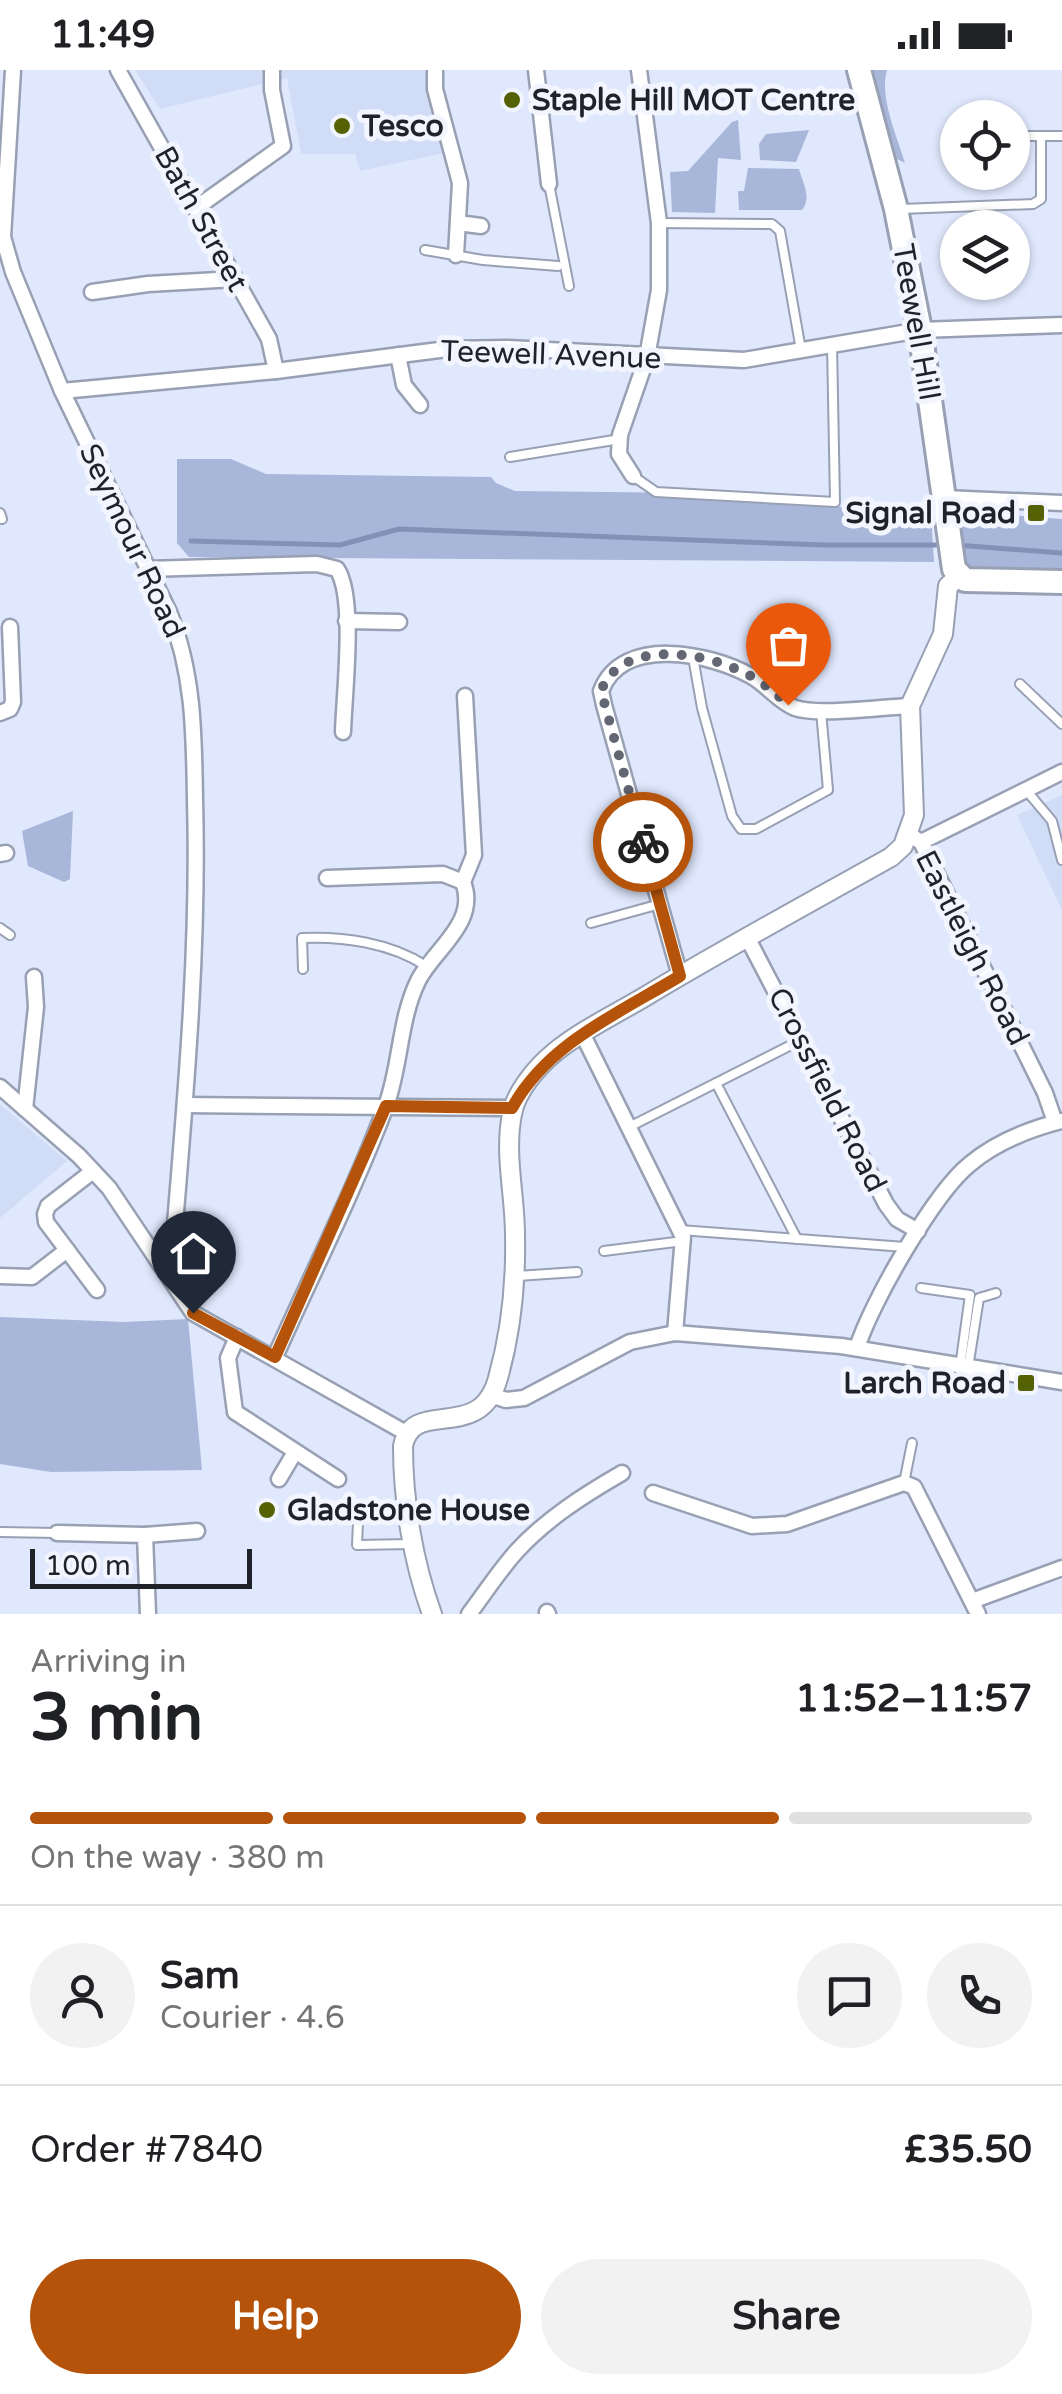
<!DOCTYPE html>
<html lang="en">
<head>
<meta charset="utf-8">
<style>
	body { margin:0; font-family:"Varela Round",sans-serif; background:#f2f2f2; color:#202124; height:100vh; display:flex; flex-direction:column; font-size:38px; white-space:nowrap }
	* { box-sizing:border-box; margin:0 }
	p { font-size:32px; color:#757577 }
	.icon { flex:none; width:55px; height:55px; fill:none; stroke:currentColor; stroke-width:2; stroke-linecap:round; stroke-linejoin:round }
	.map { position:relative; height:1544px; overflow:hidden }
	.side { display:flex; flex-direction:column; background:#fff; flex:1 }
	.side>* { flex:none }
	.tools { position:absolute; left:940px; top:30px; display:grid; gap:20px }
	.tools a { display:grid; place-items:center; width:90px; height:90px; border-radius:50%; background:#fff; box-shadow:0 2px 8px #0004; font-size:50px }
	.scale { position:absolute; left:30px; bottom:25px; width:222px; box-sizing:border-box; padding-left:10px; border:5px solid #1f2229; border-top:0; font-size:28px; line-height:35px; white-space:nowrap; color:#1f2229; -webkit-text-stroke:8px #f2f5fe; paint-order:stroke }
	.pin { position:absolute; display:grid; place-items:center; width:85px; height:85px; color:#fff; margin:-102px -42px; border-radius:50% 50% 50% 0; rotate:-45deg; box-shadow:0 0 10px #0007 }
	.pin .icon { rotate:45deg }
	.courier { position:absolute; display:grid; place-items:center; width:100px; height:100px; margin:-50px; border:8px solid #b45309; border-radius:50%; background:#fff; color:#222; box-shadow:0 2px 12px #0007 }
	.head em { font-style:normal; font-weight:700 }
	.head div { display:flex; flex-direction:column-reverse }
	.head { display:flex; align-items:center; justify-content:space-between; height:170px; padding:0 30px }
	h1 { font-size:65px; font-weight:700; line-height:75px }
	.bar { display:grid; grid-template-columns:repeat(4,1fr); gap:15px 10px; align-content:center; height:120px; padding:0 30px }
	.bar i { height:12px; border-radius:8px; background:#e0e0e0 }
	.bar .on { background:#b45309 }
	.bar p { grid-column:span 4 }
	.line { display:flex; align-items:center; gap:25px; padding:0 30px; border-top:2px solid #e0e0e0 }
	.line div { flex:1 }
	.round { display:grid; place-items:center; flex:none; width:105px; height:105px; border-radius:52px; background:#f2f2f2 }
	.cta { display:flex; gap:20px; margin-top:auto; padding:20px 30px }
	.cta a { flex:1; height:115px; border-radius:60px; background:#b45309; color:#fff; font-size:40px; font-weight:700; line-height:115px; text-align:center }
	.cta a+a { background:#f2f2f2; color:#202124 }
	.status { display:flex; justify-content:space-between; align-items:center; height:70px; padding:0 50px; background:#fff; direction:ltr }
	.status svg { height:28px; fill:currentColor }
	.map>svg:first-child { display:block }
	.built { fill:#d1dcf7 }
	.green { fill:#a8b6da }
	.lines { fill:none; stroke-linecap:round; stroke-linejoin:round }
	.stream { stroke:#8391b6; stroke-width:5 }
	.service-casing { stroke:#98a0b3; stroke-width:12 }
	.minor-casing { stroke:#98a0b3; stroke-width:19 }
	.tertiary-casing { stroke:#98a0b3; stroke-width:22 }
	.primary-casing { stroke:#98a0b3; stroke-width:28 }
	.service { stroke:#fff; stroke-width:8 }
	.minor { stroke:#fff; stroke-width:14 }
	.tertiary { stroke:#fff; stroke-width:18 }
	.primary { stroke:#fff; stroke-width:22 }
	.done { stroke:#636773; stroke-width:10; stroke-dasharray:0 18 }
	.route { stroke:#b45309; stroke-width:12 }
	.poi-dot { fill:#556203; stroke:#f2f5fe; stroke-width:4 }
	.labels { text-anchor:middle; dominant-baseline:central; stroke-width:10; stroke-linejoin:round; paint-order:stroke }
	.poi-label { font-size:30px; font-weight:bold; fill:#1f2229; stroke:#f2f5fe; text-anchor:start }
	.street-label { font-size:30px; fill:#1f2229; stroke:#f2f5fe }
</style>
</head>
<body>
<div class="status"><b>11:49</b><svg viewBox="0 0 49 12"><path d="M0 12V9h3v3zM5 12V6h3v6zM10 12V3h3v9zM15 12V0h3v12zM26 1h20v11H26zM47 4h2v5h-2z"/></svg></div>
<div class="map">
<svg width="1062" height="1544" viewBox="0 0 1062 1544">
	<rect width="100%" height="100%" fill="#e0e8fd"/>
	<g class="built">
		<polygon points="135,0 431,0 430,20 444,83 360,101 355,84 301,84 287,8 160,39"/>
		<polygon points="1062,725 1062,840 1017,745"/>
		<polygon points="0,1034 67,1091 0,1148"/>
	</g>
	<g class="green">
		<path d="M 872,0 L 887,0 C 879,27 897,66 905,93 L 897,89 Z"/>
		<polygon points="738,50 741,90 718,88 715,143 672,142 670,102 688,101 732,52"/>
		<polygon points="809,60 796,92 760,90 759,74 766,64"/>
		<path d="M 748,98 L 799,99 C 803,113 812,128 802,140 L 739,140 L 738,121 L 744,121 Z"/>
		<path d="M 177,389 L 231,389 L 266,404 L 491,407 L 496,413 L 515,421 C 576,422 639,421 700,425 C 778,429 854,440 931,443 L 934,492 L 189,487 L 177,473 Z"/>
		<polygon points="956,441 1062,449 1062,501 971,499 960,492"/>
		<polygon points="73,741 70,809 64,812 28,796 22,761"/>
		<polygon points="0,1247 124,1252 188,1249 202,1400 51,1402 0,1394"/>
	</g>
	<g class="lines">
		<g class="stream">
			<polyline points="191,471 340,475 399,459 825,475 945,475"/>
			<polyline points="956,475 1062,483"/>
		</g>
		<defs>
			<g id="service">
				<polyline points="1041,66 1062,66"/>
				<polyline points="549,114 569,216"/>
				<polyline points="901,139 1033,134 1041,129 1041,66 1012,66"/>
				<polyline points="659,153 772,154 780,161 801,280"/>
				<polyline points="425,180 483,190 558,196"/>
				<polyline points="510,387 620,369"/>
				<polyline points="633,406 656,422 835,432 832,275"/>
				<polyline points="0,443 2,449"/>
				<polyline points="693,587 702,638 732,746 741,759 756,759 828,720 821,641"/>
				<polyline points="1020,614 1062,654"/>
				<polyline points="1026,720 1052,751 1062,790"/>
				<polyline points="591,853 660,834"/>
				<polyline points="0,858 10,865"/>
				<path d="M 303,899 L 302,868 C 343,866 391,873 426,896"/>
				<polyline points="716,1013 797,1169"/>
				<polyline points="629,1057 801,970"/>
				<polyline points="680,1160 905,1177"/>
				<polyline points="604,1181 683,1171"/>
				<polyline points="517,1206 577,1202"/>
				<polyline points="921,1218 970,1225 960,1297"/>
				<polyline points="968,1298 979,1228 996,1223"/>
				<polyline points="904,1413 912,1373"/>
				<polyline points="358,1452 357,1475 410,1474"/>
				<polyline points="0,1462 57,1463"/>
			</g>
			<g id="minor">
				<path d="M 13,0 L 3,167 L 13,202 L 62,321 L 169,542 C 194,603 194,665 195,730 C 199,876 186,1021 174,1166 L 160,1192"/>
				<polyline points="118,0 269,269 276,301"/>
				<polyline points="435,0 435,19 460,113 456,185"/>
				<polyline points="536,0 549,114"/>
				<polyline points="196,138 283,76 272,20 272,0"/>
				<polyline points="458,153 481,156"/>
				<polyline points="92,222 148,214 235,209"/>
				<polyline points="398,285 404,315 420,335"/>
				<polyline points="62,321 276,301 447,279 508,278 744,290 920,260 1062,255"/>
				<polyline points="633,406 619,384 620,365 647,287 659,220 659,153 639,0"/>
				<polyline points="944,428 1062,433"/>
				<path d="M 147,499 L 317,494 L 337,499 C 356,528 344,624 343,662"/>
				<polyline points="346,551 399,552"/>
				<polyline points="0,643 10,639 13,632 10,557"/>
				<polyline points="908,764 921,772 1045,1023 1055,1052"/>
				<polyline points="921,772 1062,702"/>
				<polyline points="0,784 6,783"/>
				<polyline points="327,808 443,804 463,812"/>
				<polyline points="747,867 886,1134 897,1149 918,1161"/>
				<path d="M 680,906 L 604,635 L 601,621 C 622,565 710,583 751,606 C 766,614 779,632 795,638 C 819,646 882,637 910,636"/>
				<polyline points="583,965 683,1167 675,1263"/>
				<polyline points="0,1017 79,1086 109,1118 193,1243 406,1363"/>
				<polyline points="185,1035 513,1038"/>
				<polyline points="25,1039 36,937 34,907"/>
				<polyline points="93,1101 48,1136 45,1144 46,1152 97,1220"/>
				<polyline points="0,1206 32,1207 67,1180"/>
				<polyline points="237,1267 228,1288 235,1342 338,1409"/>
				<path d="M 857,1278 C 871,1233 934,1123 970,1094 C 995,1073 1030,1059 1061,1051"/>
				<path d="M 275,1287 C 312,1204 354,1121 386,1036 C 401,995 399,950 418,911 C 433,880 479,853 463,812 L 474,785 L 465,626"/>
				<polyline points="491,1325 506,1330 524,1328 630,1272 675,1263 841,1276 1062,1312"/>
				<polyline points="279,1409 295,1382"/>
				<polyline points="653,1423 752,1456 787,1454 904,1413 914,1417 978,1544"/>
				<polyline points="57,1463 145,1465 148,1544"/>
				<polyline points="145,1465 197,1461"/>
				<polyline points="972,1531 1062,1498"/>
				<polyline points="547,1542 548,1544"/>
				<path d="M 469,1544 C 485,1523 499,1501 516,1482 C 546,1449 584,1425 622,1403"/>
			</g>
			<path id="tertiary" d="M 432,1544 C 413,1492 403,1431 403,1376 C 413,1326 480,1375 498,1308 C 511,1262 516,1213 515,1165 C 515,1124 504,1085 512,1044 C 516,1021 537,997 555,982 C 582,960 616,944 646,926 C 726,878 809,833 891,787 L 903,776 L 914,745 L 910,636 L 943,564 L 948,516 L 958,507"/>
			<polyline id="primary" points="859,0 896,139 920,260 954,499 965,510 1062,512"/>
		</defs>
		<use href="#service" class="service-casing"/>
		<use href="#minor" class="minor-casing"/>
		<use href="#tertiary" class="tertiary-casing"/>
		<use href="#primary" class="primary-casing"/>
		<use href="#service" class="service"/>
		<use href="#minor" class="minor"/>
		<use href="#tertiary" class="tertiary"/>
		<use href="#primary" class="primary"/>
	</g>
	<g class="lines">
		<path class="done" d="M 643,772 L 601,621 C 620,571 696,581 736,599 C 756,607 773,620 788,635"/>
		<path class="route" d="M 193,1243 L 275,1287 L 386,1036 L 512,1038 C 548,973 619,943 680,906 L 643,772"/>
	</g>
	<g class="poi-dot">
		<circle cx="512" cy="30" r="10"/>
		<circle cx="342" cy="56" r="10"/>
		<rect x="1026" y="433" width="20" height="20" rx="5"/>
		<rect x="1016" y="1303" width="20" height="20" rx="5"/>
		<circle cx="267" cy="1440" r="10"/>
	</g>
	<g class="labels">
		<g class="poi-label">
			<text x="532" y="30">Staple Hill MOT Centre</text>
			<text x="362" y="56">Tesco</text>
			<text x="1016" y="443" text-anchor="end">Signal Road</text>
			<text x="1006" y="1313" text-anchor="end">Larch Road</text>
			<text x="287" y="1440">Gladstone House</text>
		</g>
		<g class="street-label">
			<text transform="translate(201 149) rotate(61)">Bath Street</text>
			<text transform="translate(916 252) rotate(80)">Teewell Hill</text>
			<text transform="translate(551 285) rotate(2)">Teewell Avenue</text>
			<text transform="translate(132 471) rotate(65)">Seymour Road</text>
			<text transform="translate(972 878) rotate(63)">Eastleigh Road</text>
			<text transform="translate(827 1020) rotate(63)">Crossfield Road</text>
		</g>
	</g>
</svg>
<div class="tools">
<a><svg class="icon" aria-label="locate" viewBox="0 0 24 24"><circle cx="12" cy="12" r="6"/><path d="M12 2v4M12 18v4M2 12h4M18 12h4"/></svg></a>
<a><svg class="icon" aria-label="layers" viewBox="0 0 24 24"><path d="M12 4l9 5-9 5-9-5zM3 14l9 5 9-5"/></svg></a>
</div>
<div class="scale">100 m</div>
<div class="pin" style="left:788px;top:635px;background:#ea580c"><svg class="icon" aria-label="bag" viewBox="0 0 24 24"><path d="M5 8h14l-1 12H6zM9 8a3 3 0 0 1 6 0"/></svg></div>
<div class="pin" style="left:193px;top:1243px;background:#1f2937"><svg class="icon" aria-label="home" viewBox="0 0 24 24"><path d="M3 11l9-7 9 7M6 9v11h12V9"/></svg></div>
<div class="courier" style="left:643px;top:772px"><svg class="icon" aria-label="bike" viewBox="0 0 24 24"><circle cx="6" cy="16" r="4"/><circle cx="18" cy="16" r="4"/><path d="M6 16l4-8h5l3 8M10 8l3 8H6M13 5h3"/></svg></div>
</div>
<section class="side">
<div class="head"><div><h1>3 min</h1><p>Arriving in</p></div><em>11:52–11:57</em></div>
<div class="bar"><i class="on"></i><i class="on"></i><i class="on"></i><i></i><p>On the way · 380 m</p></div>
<div class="line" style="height:180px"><a class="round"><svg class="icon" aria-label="person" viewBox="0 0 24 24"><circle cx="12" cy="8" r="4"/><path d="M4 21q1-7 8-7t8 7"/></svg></a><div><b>Sam</b><p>Courier · 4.6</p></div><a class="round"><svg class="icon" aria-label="chat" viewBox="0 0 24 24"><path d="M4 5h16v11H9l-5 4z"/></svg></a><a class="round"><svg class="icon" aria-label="phone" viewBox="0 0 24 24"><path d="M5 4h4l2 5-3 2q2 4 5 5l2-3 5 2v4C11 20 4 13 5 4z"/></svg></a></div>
<div class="line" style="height:130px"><div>Order #7840</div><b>£35.50</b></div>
<div class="cta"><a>Help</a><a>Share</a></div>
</section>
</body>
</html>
